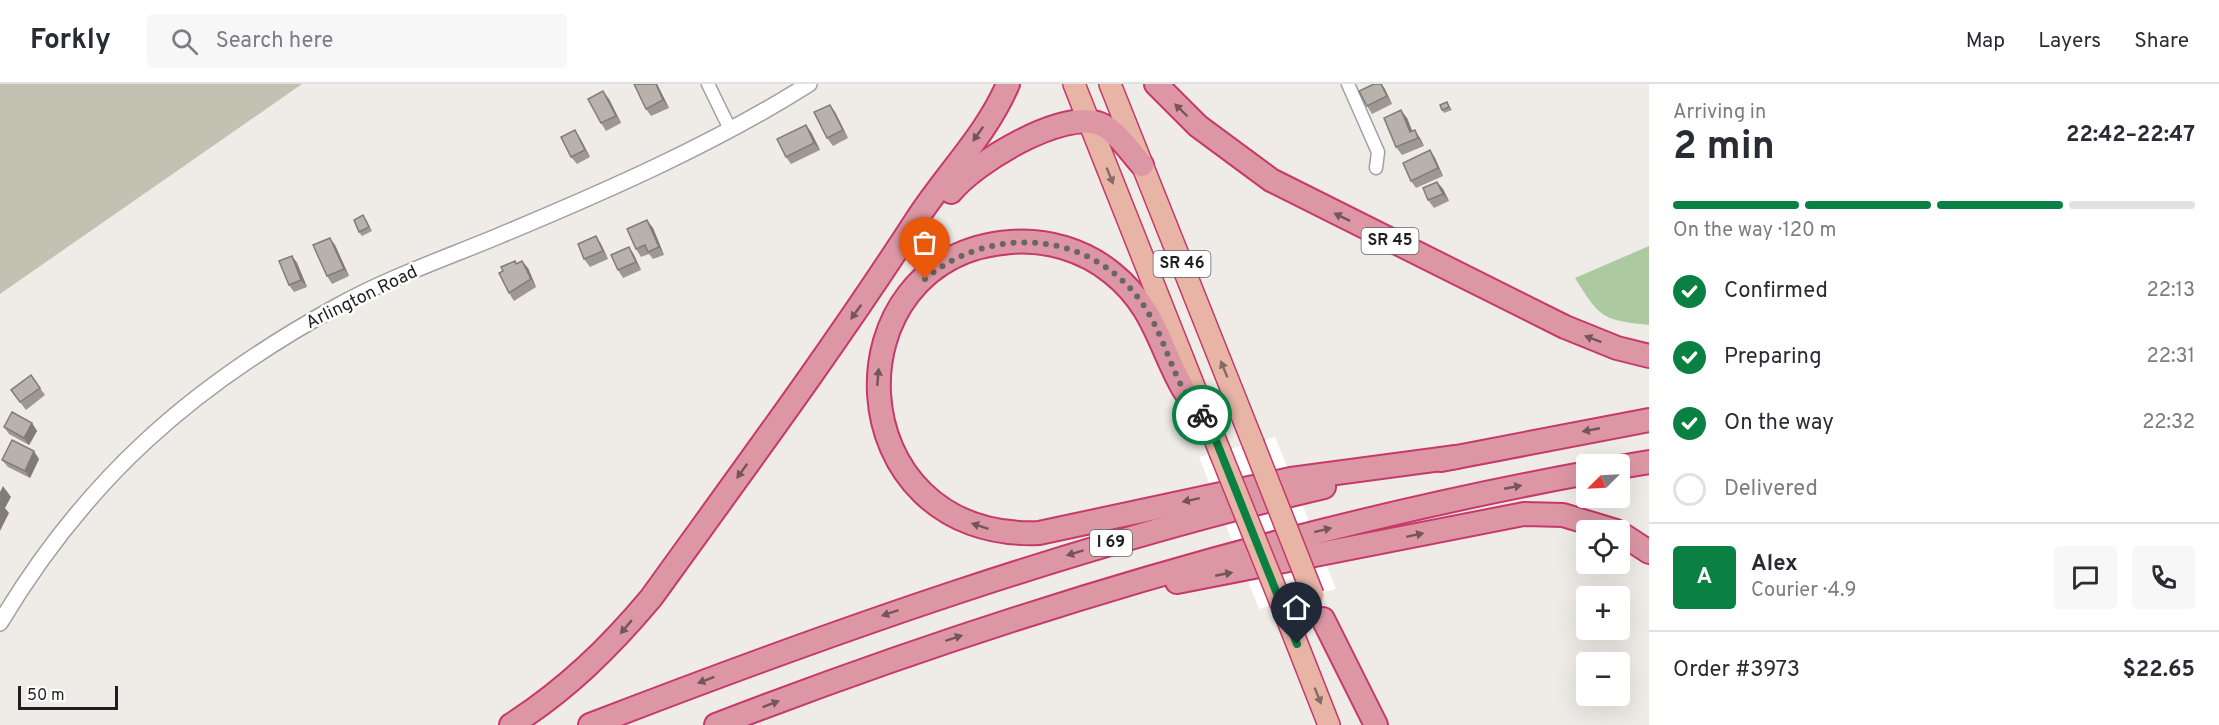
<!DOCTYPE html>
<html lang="en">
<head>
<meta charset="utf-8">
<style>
	body { margin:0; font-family:Overpass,sans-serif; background:#f7f7f7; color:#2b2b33; height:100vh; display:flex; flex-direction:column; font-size:22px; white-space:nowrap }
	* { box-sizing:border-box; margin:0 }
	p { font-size:20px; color:#7c7c81 }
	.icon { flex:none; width:33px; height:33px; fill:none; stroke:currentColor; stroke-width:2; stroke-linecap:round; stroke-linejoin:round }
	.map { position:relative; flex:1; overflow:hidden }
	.side { display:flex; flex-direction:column; background:#fff; width:570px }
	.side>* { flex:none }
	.needle { width:39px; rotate:246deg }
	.fabs { position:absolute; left:1576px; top:370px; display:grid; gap:12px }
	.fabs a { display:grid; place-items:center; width:54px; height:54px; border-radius:6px; background:#fff; box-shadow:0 6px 24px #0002; font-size:30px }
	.scale { position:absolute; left:18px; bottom:15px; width:100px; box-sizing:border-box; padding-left:6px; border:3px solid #1f1f1f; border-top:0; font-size:16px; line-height:21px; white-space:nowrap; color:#1f1f1f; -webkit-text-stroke:4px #fff; paint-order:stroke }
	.pin { position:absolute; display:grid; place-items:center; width:51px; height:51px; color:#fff; margin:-62px -26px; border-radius:50% 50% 50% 0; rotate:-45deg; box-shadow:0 0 6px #0007 }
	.pin .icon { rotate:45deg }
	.courier { position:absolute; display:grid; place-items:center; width:60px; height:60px; margin:-30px; border:4px solid #0b8043; border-radius:50%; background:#fff; color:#222; box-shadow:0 2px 8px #0007 }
	.head em { font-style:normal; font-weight:700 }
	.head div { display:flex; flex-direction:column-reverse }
	.head { display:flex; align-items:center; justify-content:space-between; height:102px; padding:0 24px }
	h1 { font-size:39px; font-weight:700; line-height:45px }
	.bar { display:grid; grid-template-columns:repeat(4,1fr); gap:9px 6px; align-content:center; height:72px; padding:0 24px }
	.bar i { height:8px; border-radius:4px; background:#e1e1e2 }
	.bar .on { background:#0b8043 }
	.bar p { grid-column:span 4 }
	.line { display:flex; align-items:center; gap:15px; padding:0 24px; border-top:2px solid #e1e1e2 }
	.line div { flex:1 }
	.round { display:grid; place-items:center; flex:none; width:63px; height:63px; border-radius:6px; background:#f7f7f7 }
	ol { padding:0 24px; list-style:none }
	li { display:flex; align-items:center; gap:18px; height:66px }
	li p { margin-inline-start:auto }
	li .icon { padding:6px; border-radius:50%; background:#0b8043; color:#fff; stroke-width:4 }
	li:last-child { color:#7c7c81 }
	li i { width:33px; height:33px; border:3px solid #e1e1e2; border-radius:50% }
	header { display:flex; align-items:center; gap:36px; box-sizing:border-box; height:84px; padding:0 30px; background:#fff; border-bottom:2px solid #e1e1e2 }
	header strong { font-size:28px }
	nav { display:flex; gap:33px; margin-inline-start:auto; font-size:21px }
	.search { width:420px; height:54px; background:#f7f7f7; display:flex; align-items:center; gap:15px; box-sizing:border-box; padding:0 21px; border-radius:6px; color:#7c7c81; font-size:22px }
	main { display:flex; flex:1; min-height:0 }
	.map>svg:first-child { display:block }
	.construction { fill:#c2c2b3 }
	.forest { fill:#acc9a0 }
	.pier { fill:#fff }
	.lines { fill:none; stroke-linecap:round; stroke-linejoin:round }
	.minor-casing { stroke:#a0a0a0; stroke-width:15 }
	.tertiary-casing { stroke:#a0a0a0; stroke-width:18 }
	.trunk-casing { stroke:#c7396a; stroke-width:24 }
	.motorway-casing { stroke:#c7396a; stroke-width:26 }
	.minor { stroke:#fff; stroke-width:12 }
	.tertiary { stroke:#fff; stroke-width:15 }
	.trunk { stroke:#e7b4a6; stroke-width:21 }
	.motorway { stroke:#dd97a4; stroke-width:22 }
	.trunk-bridge-casing { stroke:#c7396a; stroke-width:24; stroke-linecap:butt }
	.trunk-bridge { stroke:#e7b4a6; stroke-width:21 }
	.wall { fill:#9e9894 }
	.shaded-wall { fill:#817c78 }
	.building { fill:#b8b1ac; stroke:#817c78; stroke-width:1.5 }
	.oneway { fill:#74555b }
	.oneway2 { fill:#836a62 }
	.done { stroke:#686765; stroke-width:6; stroke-dasharray:0 10.8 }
	.route { stroke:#0b8043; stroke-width:8 }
	.labels { text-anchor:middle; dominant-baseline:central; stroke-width:5; stroke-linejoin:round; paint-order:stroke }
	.shield { fill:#fff; stroke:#626262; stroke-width:1.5 }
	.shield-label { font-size:16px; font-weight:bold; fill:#1f1f1f }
	.street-label { font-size:18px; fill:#1f1f1f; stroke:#fff }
</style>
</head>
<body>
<header>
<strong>Forkly</strong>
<div class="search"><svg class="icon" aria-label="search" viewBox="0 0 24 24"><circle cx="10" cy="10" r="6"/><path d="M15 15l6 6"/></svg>Search here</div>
<nav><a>Map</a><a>Layers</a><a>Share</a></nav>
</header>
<main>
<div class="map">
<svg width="1649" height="641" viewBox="0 0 1649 641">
	<rect width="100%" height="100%" fill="#efece7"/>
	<polygon class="construction" points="0,0 302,0 0,210"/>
	<path class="forest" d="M 1649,162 L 1649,241 C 1602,236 1600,234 1575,194 Z"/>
	<polygon class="pier" points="1275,353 1336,505 1259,525 1199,373"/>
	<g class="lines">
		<defs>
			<g id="minor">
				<polyline points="708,0 730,45"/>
				<polyline points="1348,0 1378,68 1376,84"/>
			</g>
			<path id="tertiary" d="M 0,539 C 86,395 191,303 336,223 C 388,194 446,174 501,151 C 604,108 714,60 809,0"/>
			<g id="trunk">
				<polyline points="1074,0 1220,368"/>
				<polyline points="1110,0 1253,359"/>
				<polyline points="1281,519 1329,641"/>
			</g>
			<g id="motorway">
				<polyline points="1156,0 1198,42 1271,96 1565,243 1617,264 1649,272"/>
				<path d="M 951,108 C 974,79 1062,25 1100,40 C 1116,46 1130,68 1142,81"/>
				<path d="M 1211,344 C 1201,329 1188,315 1180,299 C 1158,257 1152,221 1112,189 C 1084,166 1046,155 1011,158 C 826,171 835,457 1039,449 L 1291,395 L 1456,373"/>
				<polyline points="1441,376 1649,336"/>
				<polyline points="1620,383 1649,378"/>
				<polyline points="1620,449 1649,468"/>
				<polyline points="1177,498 1524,430 1563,431 1616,447"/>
				<polyline points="1323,535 1376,641"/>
				<path d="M 511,641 C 566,606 609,564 651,514 C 741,389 833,265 917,135 C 946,90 987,50 1008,0"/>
				<path d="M 590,641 C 831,548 1073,462 1324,403"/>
				<path d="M 716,641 C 999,532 1289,444 1587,389"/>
			</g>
		</defs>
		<use href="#minor" class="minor-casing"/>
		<use href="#tertiary" class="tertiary-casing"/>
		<use href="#trunk" class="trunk-casing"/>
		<use href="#motorway" class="motorway-casing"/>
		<use href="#minor" class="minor"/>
		<use href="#tertiary" class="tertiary"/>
		<use href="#trunk" class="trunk"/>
		<use href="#motorway" class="motorway"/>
		<defs>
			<g id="trunk-bridge">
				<polyline points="1253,359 1313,511"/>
				<polyline points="1220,368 1281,519"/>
			</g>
		</defs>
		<use href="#trunk-bridge" class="trunk-bridge-casing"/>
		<use href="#trunk-bridge" class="trunk-bridge"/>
	</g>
	<g class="wall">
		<polygon points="634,0 657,0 669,24 651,32 646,25"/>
		<polygon points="1374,0 1382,0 1392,20 1372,30 1367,22"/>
		<polygon points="609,15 621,39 606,47 601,39"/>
		<polygon points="1447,18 1452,26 1444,29 1442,26"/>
		<polygon points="835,28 848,54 833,62 827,54"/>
		<polygon points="1407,34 1412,47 1420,54 1424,62 1402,71 1396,63"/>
		<polygon points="806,41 811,48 820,66 791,80 786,73"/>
		<polygon points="580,54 590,73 577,80 571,73"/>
		<polygon points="1430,66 1435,74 1443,92 1416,104 1411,97"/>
		<polygon points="1437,98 1443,105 1449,117 1434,124 1428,116"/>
		<polygon points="366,135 372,147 362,152 359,148"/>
		<polygon points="653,144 664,171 653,175 649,170 641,173 636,165"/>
		<polygon points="596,152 601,160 608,175 590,183 584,175"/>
		<polygon points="335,161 349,192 332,200 327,192"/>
		<polygon points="629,163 634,171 641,186 623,194 618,186"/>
		<polygon points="292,172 297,179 307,203 294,208 289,201"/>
		<polygon points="515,177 516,180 528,184 536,203 514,217 509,209 503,187"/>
		<polygon points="31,291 45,311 26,326 11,306"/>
		<polygon points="32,339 37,347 29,361 9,350 4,343"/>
		<polygon points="39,375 30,394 8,383 2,376"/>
	</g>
	<g class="shaded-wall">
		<polygon points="656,0 657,0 669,24 663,16"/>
		<polygon points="1381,0 1385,5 1392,20 1387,12"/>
		<polygon points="603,7 609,15 621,39 616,32"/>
		<polygon points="830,21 835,28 848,54 843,46"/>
		<polygon points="1401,26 1407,34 1416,56 1410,48"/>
		<polygon points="806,41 811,48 820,66 814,59"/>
		<polygon points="575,46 580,54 590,73 585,66"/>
		<polygon points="1415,46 1420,54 1424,62 1418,54"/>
		<polygon points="1430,66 1435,74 1443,92 1438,84"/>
		<polygon points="1437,98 1443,105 1449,117 1443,110"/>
		<polygon points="647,136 653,144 664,171 659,163"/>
		<polygon points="596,152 601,160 608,175 603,167"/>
		<polygon points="330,154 335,161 349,192 344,185"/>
		<polygon points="629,163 634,171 641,186 636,178"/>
		<polygon points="292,172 297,179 307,203 301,196"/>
		<polygon points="522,177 528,184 536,203 531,195"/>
		<polygon points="32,339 37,347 29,361 24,354"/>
		<polygon points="34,367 39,375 30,394 25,387"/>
		<polygon points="3,402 11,413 5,424 9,429 0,447 0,408"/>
	</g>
	<g class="building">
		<polygon points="634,0 656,0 663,16 646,25"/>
		<polygon points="1374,0 1381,0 1387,12 1367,22 1359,7"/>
		<polygon points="603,7 616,32 601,39 588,15"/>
		<polygon points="1447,18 1449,23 1442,26 1440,21"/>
		<polygon points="830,21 843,46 827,54 814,28"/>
		<polygon points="1401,26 1410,48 1415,46 1418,54 1396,63 1384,34"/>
		<polygon points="806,41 814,59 786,73 777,55"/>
		<polygon points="575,46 585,66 571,73 561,53"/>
		<polygon points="1430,66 1438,84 1411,97 1403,79"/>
		<polygon points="1437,98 1443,110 1428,116 1423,104"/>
		<polygon points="363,131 369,143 359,148 354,136"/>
		<polygon points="647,136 659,163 648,168 645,161 636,165 627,145"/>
		<polygon points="596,152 603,167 584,175 578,160"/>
		<polygon points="330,154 344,185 327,192 313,161"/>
		<polygon points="629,163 636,178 618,186 611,171"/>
		<polygon points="292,172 301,196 289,201 279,177"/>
		<polygon points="515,177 516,180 522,177 531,195 509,209 499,189 503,187 501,183"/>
		<polygon points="31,291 40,304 20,318 11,306"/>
		<polygon points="12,328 32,339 24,354 4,343"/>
		<polygon points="12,356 34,367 25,387 2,376"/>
	</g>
	<defs><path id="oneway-solid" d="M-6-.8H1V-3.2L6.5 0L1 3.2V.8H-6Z" transform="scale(1.5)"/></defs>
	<g class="oneway">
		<use href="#oneway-solid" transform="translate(1181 26) rotate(-136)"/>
		<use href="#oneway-solid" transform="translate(978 50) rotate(125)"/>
		<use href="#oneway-solid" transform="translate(1342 133) rotate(-154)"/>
		<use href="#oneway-solid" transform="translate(856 228) rotate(126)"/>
		<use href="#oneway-solid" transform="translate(1593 255) rotate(-159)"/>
		<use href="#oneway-solid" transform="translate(878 293) rotate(-85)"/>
		<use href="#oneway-solid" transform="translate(1591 346) rotate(169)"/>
		<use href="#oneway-solid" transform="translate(742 387) rotate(126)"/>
		<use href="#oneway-solid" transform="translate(1513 403) rotate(-11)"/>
		<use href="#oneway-solid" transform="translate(1191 416) rotate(168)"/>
		<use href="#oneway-solid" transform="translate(980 442) rotate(-162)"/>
		<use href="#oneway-solid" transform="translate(1323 446) rotate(-14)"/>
		<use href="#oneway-solid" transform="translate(1415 451) rotate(-12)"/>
		<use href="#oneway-solid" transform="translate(1075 469) rotate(163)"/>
		<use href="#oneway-solid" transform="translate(1224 490) rotate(-11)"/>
		<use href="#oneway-solid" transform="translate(890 529) rotate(161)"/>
		<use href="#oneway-solid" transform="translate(626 543) rotate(130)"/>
		<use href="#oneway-solid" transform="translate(954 554) rotate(-18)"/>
		<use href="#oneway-solid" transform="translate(706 596) rotate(159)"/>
		<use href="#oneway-solid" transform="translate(771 620) rotate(-21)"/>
	</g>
	<g class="oneway2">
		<use href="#oneway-solid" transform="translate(1110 92) rotate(68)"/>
		<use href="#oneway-solid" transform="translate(1224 285) rotate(-112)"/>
		<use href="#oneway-solid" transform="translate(1318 612) rotate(68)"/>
	</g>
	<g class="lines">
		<path class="done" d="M 925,195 C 989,141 1087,146 1139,215 C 1158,240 1166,269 1179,297 C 1185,309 1195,320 1202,331"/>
		<polyline class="route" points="1202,331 1211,344 1297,560"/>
	</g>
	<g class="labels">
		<g class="shield">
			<rect x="1361.5" y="144" width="57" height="26" rx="4.5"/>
			<rect x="1153.5" y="167" width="57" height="26" rx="4.5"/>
			<rect x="1090" y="446" width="42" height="26" rx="4.5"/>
		</g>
		<g class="shield-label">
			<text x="1390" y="157">SR 45</text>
			<text x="1182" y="180">SR 46</text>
			<text x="1111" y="459">I 69</text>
		</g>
		<g class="street-label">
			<text transform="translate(362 214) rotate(-26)">Arlington Road</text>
		</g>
	</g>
</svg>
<div class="fabs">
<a><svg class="needle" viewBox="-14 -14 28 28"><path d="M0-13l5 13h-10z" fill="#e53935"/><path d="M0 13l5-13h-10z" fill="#7c7c81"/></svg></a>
<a><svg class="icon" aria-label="locate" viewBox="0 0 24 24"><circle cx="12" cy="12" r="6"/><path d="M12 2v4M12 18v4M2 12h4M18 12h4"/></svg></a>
<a>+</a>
<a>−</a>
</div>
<div class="scale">50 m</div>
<div class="pin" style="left:925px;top:195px;background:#ea580c"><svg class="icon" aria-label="bag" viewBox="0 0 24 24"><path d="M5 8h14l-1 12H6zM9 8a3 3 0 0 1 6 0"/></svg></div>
<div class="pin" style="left:1297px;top:560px;background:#1f2937"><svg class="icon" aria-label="home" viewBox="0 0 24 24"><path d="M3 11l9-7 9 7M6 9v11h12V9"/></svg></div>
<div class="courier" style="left:1202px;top:331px"><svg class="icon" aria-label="bike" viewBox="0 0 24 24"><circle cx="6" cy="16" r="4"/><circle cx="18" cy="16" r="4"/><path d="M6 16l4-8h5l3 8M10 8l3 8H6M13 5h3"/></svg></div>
</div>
<section class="side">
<div class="head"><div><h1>2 min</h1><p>Arriving in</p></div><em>22:42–22:47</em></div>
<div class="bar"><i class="on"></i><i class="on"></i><i class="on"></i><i></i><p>On the way · 120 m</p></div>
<ol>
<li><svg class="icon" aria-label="check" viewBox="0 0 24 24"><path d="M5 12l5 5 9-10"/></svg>Confirmed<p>22:13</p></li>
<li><svg class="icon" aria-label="check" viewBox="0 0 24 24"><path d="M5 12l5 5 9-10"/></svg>Preparing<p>22:31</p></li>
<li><svg class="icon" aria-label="check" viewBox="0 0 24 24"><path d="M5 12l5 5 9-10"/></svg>On the way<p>22:32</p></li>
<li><i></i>Delivered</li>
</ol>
<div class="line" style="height:108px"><b class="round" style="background:#0b8043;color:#fff">A</b><div><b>Alex</b><p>Courier · 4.9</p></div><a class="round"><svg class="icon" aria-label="chat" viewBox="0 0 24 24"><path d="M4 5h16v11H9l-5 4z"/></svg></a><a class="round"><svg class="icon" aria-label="phone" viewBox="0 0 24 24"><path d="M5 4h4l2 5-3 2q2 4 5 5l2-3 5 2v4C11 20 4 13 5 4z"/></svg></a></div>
<div class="line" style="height:78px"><div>Order #3973</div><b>$22.65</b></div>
</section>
</main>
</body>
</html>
